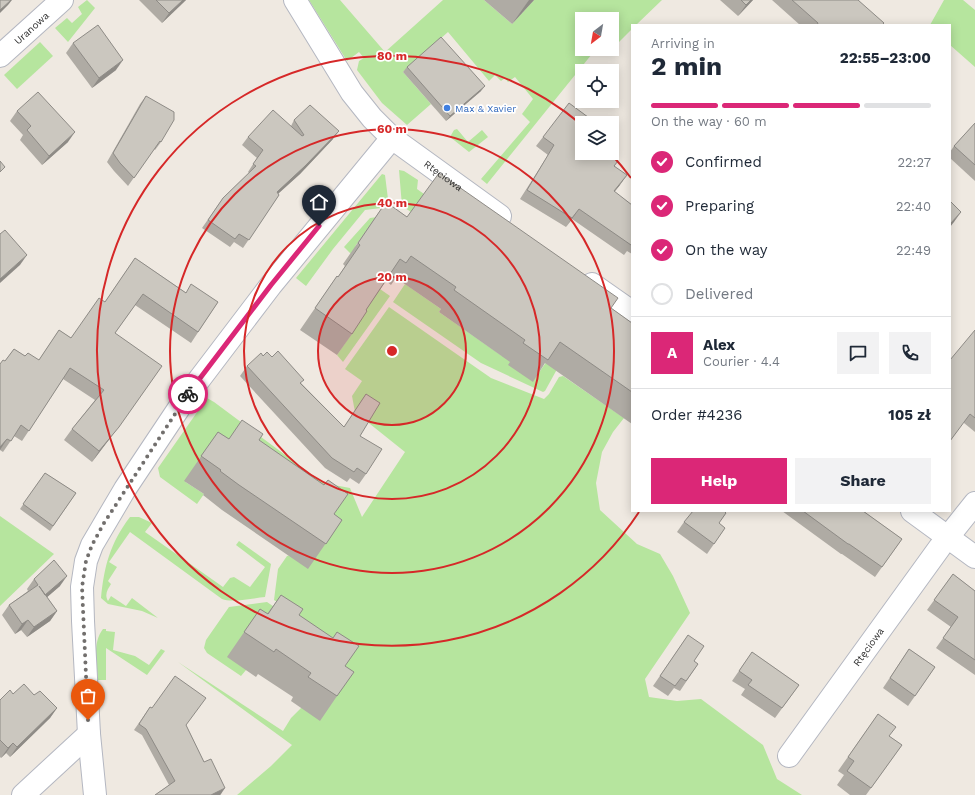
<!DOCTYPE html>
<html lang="en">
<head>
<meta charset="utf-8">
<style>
	body { margin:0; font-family:"Work Sans",sans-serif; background:#f2f2f3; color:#1f2937; height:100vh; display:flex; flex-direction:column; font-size:15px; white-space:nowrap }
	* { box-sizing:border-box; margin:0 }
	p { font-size:13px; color:#747a83 }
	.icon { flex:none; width:22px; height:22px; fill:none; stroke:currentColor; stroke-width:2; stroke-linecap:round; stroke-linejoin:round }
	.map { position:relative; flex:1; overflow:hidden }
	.panel { position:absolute; left:631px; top:24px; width:320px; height:488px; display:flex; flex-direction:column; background:#fff; border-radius:0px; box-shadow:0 2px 10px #0003 }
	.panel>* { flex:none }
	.needle { width:26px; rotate:211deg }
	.buttons { position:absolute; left:575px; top:12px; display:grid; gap:8px }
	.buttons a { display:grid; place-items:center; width:44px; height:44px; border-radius:0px; background:#fff; box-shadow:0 2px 10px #0003; font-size:20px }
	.pin { position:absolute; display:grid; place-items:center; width:34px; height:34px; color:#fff; margin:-41px -17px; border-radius:50% 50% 50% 0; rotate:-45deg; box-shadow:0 0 4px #0007 }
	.pin .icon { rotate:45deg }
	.courier { position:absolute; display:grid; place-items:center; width:40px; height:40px; margin:-20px; border:3px solid #db2777; border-radius:50%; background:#fff; color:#222; box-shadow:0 1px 5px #0007 }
	.summary em { font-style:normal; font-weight:700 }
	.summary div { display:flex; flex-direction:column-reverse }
	.summary { display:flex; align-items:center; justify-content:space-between; height:68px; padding:0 20px }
	h1 { font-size:26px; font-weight:700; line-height:30px }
	.bar { display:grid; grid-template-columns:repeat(4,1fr); gap:6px 4px; align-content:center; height:48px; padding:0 20px }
	.bar i { height:5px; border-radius:3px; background:#e0e1e3 }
	.bar .current { background:#db2777 }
	.bar p { grid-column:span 4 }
	.line { display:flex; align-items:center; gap:10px; padding:0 20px; border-top:1px solid #e0e1e3 }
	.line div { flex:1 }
	.round { display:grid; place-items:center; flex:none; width:42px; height:42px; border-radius:0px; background:#f2f2f3 }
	ol { padding:0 20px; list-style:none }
	li { display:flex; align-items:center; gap:12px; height:44px }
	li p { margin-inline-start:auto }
	li .icon { padding:4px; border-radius:50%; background:#db2777; color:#fff; stroke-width:4 }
	li:last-child { color:#747a83 }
	li i { width:22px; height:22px; border:2px solid #e0e1e3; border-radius:50% }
	.primary-button { display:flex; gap:8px; margin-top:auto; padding:8px 20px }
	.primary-button a { flex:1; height:46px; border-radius:0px; background:#db2777; color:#fff; font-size:16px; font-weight:700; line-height:46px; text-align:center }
	.primary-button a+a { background:#f2f2f3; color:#1f2937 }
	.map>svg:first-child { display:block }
	.green { fill:#b6e59e }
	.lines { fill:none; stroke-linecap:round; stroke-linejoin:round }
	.minor-casing { stroke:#b4b7c1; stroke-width:24 }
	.minor { stroke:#fff; stroke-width:22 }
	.wall { fill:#afaba4 }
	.shaded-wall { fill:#8e8b86 }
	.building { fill:#cbc7bf; stroke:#8e8b86 }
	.done { stroke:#726f6d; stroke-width:4; stroke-dasharray:0 7.2 }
	.route { stroke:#db2777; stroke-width:5 }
	.ring { fill:none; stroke:#d62828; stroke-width:2 }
	.shop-dot { fill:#3f7fe0; stroke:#fff; stroke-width:1.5 }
	.labels { text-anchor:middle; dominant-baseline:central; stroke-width:3.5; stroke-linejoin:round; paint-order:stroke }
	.street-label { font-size:10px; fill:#2e2e2e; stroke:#fff }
	.shop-label { font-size:10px; fill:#366cbe; stroke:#fff; text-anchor:start }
	.centre { fill:#d62828; stroke:#fff; stroke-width:2 }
	.ring-label { font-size:12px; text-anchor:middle; font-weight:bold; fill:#d62828; stroke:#fff; stroke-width:3.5; stroke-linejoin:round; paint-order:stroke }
</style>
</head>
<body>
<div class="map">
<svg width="975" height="795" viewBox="0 0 975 795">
	<rect width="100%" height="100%" fill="#efe9e1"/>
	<g class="green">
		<polygon points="87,0 95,8 68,42 55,28 67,18 72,23 82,14 78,7"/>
		<polygon points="309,0 340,0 385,52 443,0 484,0 512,24 534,0 662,0 636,25 632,25 632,29 610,51 608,49 612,49 612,19 582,19 582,49 596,49 487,184 481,179 530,122 522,114 533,99 515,77 508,82 505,78 501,81 495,75 489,81 448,32 403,72 431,104 407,125 382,103 357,70 359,61 364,58 359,52 347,61"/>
		<polygon points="944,0 963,0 975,10 975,67 950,45 950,25 930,25"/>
		<polygon points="40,42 53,56 17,89 4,75"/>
		<polygon points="457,129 468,142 482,130 488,137 469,152 450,137 454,130"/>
		<polygon points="399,170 404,171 418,180 417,189 424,194 411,212 402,206"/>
		<polygon points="382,174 385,175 389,207 365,210 333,249 306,286 296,278"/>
		<polygon points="391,215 371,224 356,245 352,255 344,247 370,218"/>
		<polygon points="405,284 441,309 439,312 502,356 503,354 533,381 559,344 561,362 545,391 543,392 481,363 393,302"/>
		<polygon points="380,289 390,296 343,362 337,355 352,333 351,332"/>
		<polygon points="389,307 491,378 544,399 549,394 559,377 563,376 624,418 613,432 602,452 596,483 600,510 637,544 660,554 673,576 690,613 645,679 649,697 677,701 701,699 763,745 777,779 802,795 237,795 271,766 292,745 178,662 283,731 291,718 301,708 336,697 246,670 241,676 207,653 204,648 206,640 229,607 267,602 305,628 307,621 274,600 278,569 287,556 325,544 184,481 204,494 197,504 160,477 158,468 207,398 214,402 323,483 350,488 362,517 405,452 355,412 352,396 362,381 345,369"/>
		<polygon points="0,516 54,554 0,606"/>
		<path d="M 130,517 L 139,517 L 152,523 L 145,532 L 223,587 L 230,578 L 234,577 L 250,587 L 265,567 L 236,545 L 239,541 L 271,564 L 265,597 C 254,598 232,603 222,599 L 130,532 L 109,562 L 117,567 L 108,581 L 111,584 C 108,589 104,594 108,601 L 111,596 L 126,606 L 132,598 L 158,618 L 142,611 L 108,604 L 101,598 C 104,567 110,543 130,517 Z"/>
		<path d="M 103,629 L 106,629 L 106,631 L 115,632 L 113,650 L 135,656 L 149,665 L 161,649 L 165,651 L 147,675 L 106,648 L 106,680 L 98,680 C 97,663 92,643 103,629 Z"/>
	</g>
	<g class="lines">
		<defs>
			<g id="minor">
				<path id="s1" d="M 295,0 L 352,93 L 372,118 L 392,138 L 500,216"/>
				<path id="s2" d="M 0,56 L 62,0"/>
				<polyline points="592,284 632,312"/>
				<polyline points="912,511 975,557"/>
				<path id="s3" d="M 789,756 L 940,547 L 975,503"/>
				<polyline points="23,795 89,734"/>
				<polyline points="95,795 89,734 83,621 82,587 86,561 92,545 125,489 189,393 271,285 392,138"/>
			</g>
		</defs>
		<use href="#minor" class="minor-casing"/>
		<use href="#minor" class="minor"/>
	</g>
	<g class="wall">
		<polygon points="139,0 186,0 162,23"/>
		<polygon points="484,0 534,0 512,24"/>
		<polygon points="720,0 753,0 738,16"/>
		<polygon points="772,0 858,0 883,25 800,25"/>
		<polygon points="73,43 116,70 92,88 66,53"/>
		<polygon points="407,67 481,91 446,121 403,72"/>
		<polygon points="146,96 161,142 155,150 154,149 128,186 114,171 107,162 140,104"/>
		<polygon points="17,111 68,142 42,165 20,140 23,135 10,121"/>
		<polygon points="294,120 333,139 300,174 278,194 279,195 243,248 234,242 230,247 202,228 223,198 249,173 248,172 257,158 242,145 248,137 291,126"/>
		<polygon points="975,123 975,181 950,158 950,152 954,146"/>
		<polygon points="543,137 582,153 609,153 608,154 615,166 620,185 614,192 632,205 632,254 627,251 624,255 572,219 566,227 520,199 548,155 536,146"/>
		<polygon points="386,202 407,217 611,308 632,323 632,424 545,363 533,382 508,365 510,362 439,312 441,309 396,278 391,285 386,281 366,310 352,334 337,355 300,330 337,276 338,277 345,266 343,264"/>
		<polygon points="135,258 185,292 218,302 191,343 135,305 115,333 111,437 92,462 64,440 72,429 95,400 63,379 22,441 14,436 3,452 0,450 5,361 14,349 25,356 39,360 59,330 71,338 105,302"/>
		<polygon points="975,330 975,432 964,423"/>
		<polygon points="272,357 301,383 344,427 366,394 360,436 366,474 359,484 350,478 347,482 325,468 240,376 247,366"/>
		<polygon points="218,432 229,439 259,440 334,514 342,520 308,569 222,510 203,495 204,494 184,481"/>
		<polygon points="45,473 76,493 50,531 20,509"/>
		<polygon points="782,511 863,511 902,539 875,577 842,554 841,554"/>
		<polygon points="684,522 719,523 725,528 707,554 677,532"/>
		<polygon points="953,574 975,591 975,675 936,648 951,627 927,610"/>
		<polygon points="34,579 60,586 47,597 57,611 50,621 27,637 21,630 15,634 2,615 9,605 28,591 27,589"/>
		<polygon points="281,595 345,666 337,696 320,721 291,701 293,697 258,674 256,677 227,657 260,609 267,614"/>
		<polygon points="688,635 694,661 698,664 680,691 674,688 668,696 653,686"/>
		<polygon points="909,649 935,667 908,706 883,688"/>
		<polygon points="752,652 799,685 775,718 741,695 745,689 732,681"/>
		<polygon points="13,694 34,695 57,708 50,718 10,757 6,753 1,758 0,757 0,700"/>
		<polygon points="150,707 186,725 204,762 221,794 220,795 155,795 169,785 142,735 134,730"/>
		<polygon points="878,714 889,736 902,745 866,795 850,795 837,785 844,775 838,771"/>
	</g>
	<g class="shaded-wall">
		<polygon points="11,0 12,0 8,5 0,13 0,10"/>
		<polygon points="183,0 186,0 162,23 169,13"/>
		<polygon points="529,0 534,0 512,24"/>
		<polygon points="751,0 753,0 738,16 746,5"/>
		<polygon points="123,60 116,70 92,88 99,78"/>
		<polygon points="485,86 481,91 446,121 450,116"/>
		<polygon points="339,131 333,139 300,174 271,200 277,192"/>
		<polygon points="75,132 68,142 42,165 49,156"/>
		<polygon points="627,175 620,185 607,201 614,191"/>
		<polygon points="579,209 572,219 566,227 572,218"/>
		<polygon points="961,212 954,222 950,227 950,224"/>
		<polygon points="27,255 20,265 0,283 0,279"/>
		<polygon points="154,377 111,437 92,462 99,451"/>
		<polygon points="7,439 0,450 0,447"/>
		<polygon points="67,576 60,586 38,605 45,595"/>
		<polygon points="57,611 50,621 27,637 34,627"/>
		<polygon points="28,620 21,630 15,634 22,624"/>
		<polygon points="57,708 50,718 10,757 17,747"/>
		<polygon points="13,743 6,753 1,758 8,748"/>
		<polygon points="225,788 221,794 220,795 211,795"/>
	</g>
	<g class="building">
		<polygon points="0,0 11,0 0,10"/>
		<polygon points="156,0 183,0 169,13"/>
		<polygon points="741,0 751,0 746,5"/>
		<polygon points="792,0 858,0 884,23 882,25 817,25 818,23"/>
		<polygon points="98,25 123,60 99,78 73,43"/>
		<polygon points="441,37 485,86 450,116 407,67"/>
		<polygon points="38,92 75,132 49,156 27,130 31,126 17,111"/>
		<polygon points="146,96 174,112 174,120 161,142 160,141 134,178 120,163 113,153"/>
		<polygon points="569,103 596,123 582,123 582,153 608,153 608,154 618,161 614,166 627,175 614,191 632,205 632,244 631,245 579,209 572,218 527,190 554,145 543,137"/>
		<polygon points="310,105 339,131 305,166 277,192 279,195 249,240 239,234 235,239 208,220 223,198 256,166 253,164 263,150 248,137 273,110 302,136 304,135 294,120"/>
		<polygon points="975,123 975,165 954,146"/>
		<polygon points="612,135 618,140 612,148"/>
		<polygon points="0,161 5,167 0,172"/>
		<polygon points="439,173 618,298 611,308 632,323 632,392 560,342 548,360 523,343 525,340 454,290 456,287 411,256 406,263 400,259 366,310 367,311 352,334 315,308 337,276 338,277 360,245 358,243 386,202 407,217"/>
		<polygon points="950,201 961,212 950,224"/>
		<polygon points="5,230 27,255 0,279 0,234"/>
		<polygon points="135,258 186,293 191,284 218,302 198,332 143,294 115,333 162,366 119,427 99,451 72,429 104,390 70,368 29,431 21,425 11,441 7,439 0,447 0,364 3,360 5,361 14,349 25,356 28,353 39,360 59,330 71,338 99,298 105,302"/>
		<polygon points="975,330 975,418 970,414 950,441 950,360"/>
		<polygon points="278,351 304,380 300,383 344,427 366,394 380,403 360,436 382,449 366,474 357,468 354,472 332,458 247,366 261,353 263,356 267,352 272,357"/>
		<polygon points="242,420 263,434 259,440 324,485 328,480 348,494 334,514 342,520 326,544 239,485 220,471 221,470 201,456 218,432 229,439"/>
		<polygon points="45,473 76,493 53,526 23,504"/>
		<polygon points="693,511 724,511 726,513 719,523 725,528 714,544 684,522"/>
		<polygon points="803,511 863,511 902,539 882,567 849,544 848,544"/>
		<polygon points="54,560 67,576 45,595 39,586 57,611 34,627 28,620 22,624 9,605 38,585 34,579"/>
		<polygon points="953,574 975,591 975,660 943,638 958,617 934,600"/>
		<polygon points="281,595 303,609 299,615 333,638 337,632 359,646 345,666 354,672 337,696 308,677 311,673 276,649 274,652 244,632 260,609 268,614"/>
		<polygon points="688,635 704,646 694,661 698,664 686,681 681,678 675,686 660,676"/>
		<polygon points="909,649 935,667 915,696 890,678"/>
		<polygon points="752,652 799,685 782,708 748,685 752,680 739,671"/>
		<polygon points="175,676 206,698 186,725 204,762 211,759 225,788 211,795 155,795 175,781 146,729 139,724 150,707 152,708"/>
		<polygon points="24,684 34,695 40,691 57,708 17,747 13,743 8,748 0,740 0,700 10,690 13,694"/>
		<polygon points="878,714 896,727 889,736 902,745 871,788 847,771 854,761 848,757"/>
	</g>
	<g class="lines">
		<polyline class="done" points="88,720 82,587 86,561 92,545 104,523 188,394"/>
		<polyline class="route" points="188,394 271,285 319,226"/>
	</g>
	<circle cx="392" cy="351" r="74" fill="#d62828" fill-opacity=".12"/>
	<g class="ring">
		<circle cx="392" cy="351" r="74"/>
		<circle cx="392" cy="351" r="148"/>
		<circle cx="392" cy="351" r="222"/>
		<path d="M639 512A295 295 0 1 1 582 125M611 154A295 295 0 0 1 631 178"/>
	</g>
	<circle class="shop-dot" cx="447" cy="108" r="4"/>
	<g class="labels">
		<g class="street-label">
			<text stroke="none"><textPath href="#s2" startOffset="42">Uranowa</textPath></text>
			<text stroke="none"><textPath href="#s1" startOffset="233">Rtęciowa</textPath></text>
			<text stroke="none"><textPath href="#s3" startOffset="135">Rtęciowa</textPath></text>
		</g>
		<g class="shop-label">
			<text x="455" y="108">Max &amp; Xavier</text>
		</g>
	</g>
	<circle cx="392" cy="351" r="6" class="centre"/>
	<g class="ring-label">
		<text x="392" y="60">80 m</text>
		<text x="392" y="133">60 m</text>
		<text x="392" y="207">40 m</text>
		<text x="392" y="281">20 m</text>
	</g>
</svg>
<div class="buttons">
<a><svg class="needle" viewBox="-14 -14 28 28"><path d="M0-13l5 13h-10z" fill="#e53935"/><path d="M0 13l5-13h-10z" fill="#747a83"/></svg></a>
<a><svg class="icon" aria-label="locate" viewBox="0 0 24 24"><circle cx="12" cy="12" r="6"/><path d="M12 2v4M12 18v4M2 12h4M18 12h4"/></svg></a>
<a><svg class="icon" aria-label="layers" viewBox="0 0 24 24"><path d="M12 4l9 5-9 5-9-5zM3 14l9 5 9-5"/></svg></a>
</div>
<div class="pin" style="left:88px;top:720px;background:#ea580c"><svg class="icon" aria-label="bag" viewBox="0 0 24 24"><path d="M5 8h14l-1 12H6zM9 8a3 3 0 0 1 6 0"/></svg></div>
<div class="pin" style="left:319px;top:226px;background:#1f2937"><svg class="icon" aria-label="home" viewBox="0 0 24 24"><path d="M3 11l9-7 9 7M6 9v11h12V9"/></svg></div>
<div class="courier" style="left:188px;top:394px"><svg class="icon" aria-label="bike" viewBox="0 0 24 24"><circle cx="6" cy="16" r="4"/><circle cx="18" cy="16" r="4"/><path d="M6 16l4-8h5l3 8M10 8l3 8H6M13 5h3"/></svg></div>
<section class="panel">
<div class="summary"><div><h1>2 min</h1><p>Arriving in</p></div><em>22:55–23:00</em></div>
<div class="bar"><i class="current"></i><i class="current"></i><i class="current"></i><i></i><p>On the way · 60 m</p></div>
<ol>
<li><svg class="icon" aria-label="check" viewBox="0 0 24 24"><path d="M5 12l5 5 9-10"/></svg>Confirmed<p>22:27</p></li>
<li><svg class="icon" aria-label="check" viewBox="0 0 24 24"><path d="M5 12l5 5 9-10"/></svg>Preparing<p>22:40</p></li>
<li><svg class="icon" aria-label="check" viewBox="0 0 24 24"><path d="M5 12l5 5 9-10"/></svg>On the way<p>22:49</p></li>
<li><i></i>Delivered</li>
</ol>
<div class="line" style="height:72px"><b class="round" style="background:#db2777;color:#fff">A</b><div><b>Alex</b><p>Courier · 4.4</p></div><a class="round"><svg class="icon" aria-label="chat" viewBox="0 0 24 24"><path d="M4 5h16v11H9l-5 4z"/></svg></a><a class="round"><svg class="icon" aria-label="phone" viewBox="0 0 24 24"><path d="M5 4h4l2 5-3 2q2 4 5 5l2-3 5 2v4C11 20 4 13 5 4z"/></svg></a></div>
<div class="line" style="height:52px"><div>Order #4236</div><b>105 zł</b></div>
<div class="primary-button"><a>Help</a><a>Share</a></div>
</section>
</div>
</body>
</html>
